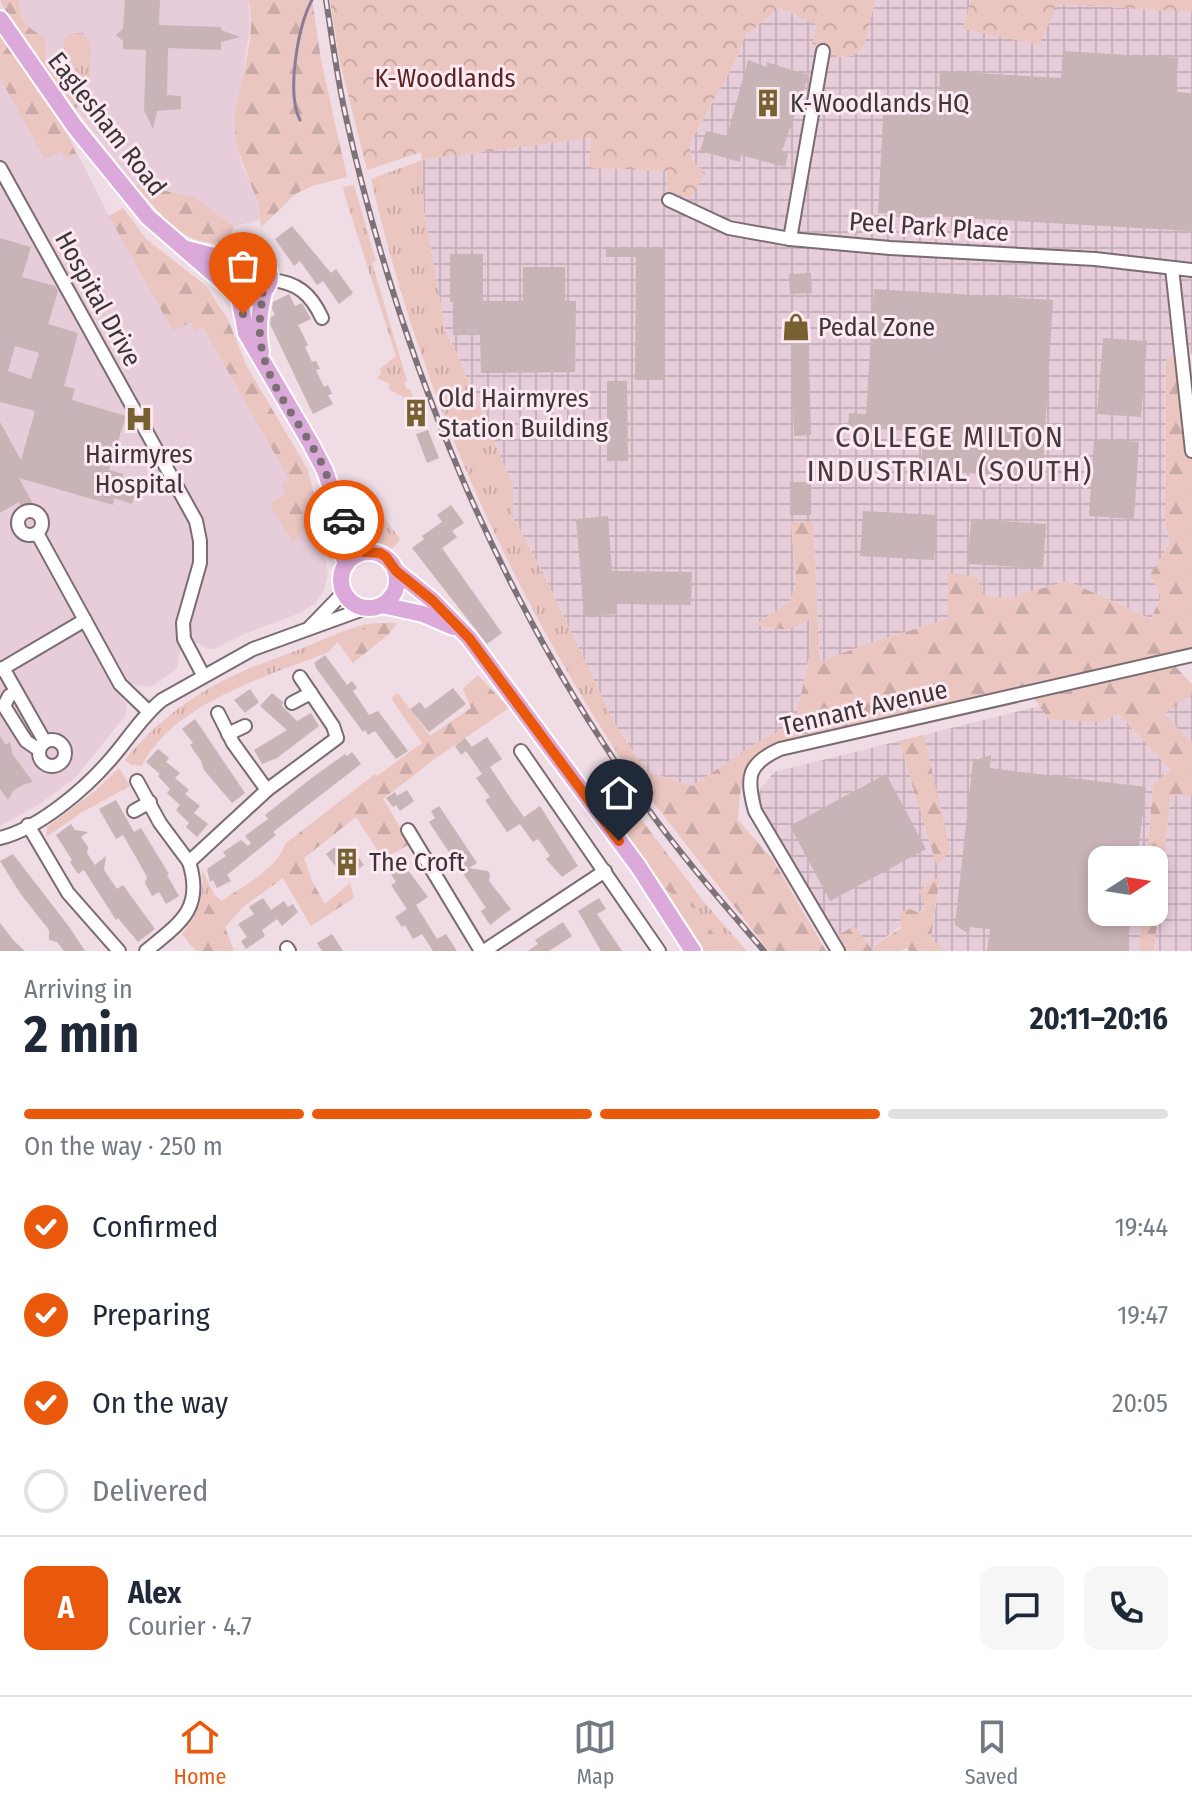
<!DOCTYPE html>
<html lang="en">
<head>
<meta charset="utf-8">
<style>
	body { margin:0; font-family:"Fira Sans Condensed",sans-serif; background:#f6f6f7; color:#1f2937; height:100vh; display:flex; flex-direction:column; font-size:30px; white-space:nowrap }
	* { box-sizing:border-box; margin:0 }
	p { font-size:26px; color:#747a83 }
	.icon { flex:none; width:44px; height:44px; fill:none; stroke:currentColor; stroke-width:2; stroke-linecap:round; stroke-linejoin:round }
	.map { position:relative; height:951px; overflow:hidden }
	.side { display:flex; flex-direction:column; background:#fff; flex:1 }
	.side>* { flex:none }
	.needle { width:52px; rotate:78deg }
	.buttons { position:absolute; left:1088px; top:846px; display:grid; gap:16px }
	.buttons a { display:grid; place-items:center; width:80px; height:80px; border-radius:16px; background:#fff; box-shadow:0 4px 12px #0003; font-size:40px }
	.pin { position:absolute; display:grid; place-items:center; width:68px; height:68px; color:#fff; margin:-82px -34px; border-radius:50% 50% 50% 0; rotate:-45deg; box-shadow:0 0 8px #0007 }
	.pin .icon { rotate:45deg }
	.courier { position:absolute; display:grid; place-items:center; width:80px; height:80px; margin:-40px; border:6px solid #ea580c; border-radius:50%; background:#fff; color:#222; box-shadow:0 2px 10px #0007 }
	.headline em { font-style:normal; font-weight:700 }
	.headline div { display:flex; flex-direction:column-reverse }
	.headline { display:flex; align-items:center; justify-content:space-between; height:136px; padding:0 24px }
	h1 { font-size:52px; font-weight:700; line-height:60px }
	.bar { display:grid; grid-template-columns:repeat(4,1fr); gap:12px 8px; align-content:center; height:96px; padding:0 24px }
	.bar i { height:10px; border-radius:6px; background:#e0e1e3 }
	.bar .active { background:#ea580c }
	.bar p { grid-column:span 4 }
	.line { display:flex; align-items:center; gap:20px; padding:0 24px; border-top:2px solid #e0e1e3 }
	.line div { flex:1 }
	.round { display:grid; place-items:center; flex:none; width:84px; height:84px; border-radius:16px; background:#f6f6f7 }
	ol { padding:0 24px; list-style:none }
	li { display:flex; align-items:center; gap:24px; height:88px }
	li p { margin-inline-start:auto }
	li .icon { padding:8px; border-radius:50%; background:#ea580c; color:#fff; stroke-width:4 }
	li:last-child { color:#747a83 }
	li i { width:44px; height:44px; border:4px solid #e0e1e3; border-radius:50% }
	.tabs { display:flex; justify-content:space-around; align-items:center; height:112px; border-top:2px solid #e0e1e3; background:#fff; font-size:22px; color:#747a83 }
	.tabs a { display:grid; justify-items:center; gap:4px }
	.tabs .active { color:#ea580c }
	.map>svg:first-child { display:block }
	.built { fill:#e7cdd9 }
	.industrial { fill:url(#industrial-grid) }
	.grass { fill:url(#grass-tufts) }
	.forest { fill:url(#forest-firs) }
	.park { fill:url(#park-crowns) }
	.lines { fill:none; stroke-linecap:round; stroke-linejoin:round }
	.stream { stroke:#8b7d94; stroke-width:3 }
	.building { fill:#c8b3b6; fill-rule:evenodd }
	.minor-casing { stroke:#7b6b72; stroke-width:16 }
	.major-casing { stroke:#fff; stroke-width:20 }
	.minor { stroke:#fff; stroke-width:12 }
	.major { stroke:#dcaada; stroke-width:16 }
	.rail-casing { stroke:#7d7277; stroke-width:6 }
	.rail { stroke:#fce9f2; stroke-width:3; stroke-dasharray:9; stroke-linecap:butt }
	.done { stroke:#7b6f74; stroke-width:8; stroke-dasharray:0 14.4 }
	.route { stroke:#ea580c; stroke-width:10 }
	.labels { text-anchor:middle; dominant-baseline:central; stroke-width:6; stroke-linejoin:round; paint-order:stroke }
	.park-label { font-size:26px; fill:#5a2521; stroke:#fce9f2 }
	.poi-label { font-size:26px; fill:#3c3538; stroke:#fce9f2; text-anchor:start }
	.street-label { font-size:26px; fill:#3c3538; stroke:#fce9f2 }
	.quarter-label { font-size:30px; letter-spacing:2px; fill:#47383f; stroke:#fce9f2 }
</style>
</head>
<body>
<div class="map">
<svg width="1192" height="951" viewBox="0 0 1192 951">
	<defs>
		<pattern id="industrial-grid" width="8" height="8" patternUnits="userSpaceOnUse" patternTransform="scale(2)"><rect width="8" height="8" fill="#e7cdd9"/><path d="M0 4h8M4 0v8" fill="none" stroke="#c7b1bb"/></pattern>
		<pattern id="grass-tufts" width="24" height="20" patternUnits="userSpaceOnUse" patternTransform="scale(2)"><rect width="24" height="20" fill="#ebc5c0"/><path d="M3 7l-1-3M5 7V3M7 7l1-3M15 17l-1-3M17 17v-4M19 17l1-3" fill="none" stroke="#caaaa6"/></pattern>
		<pattern id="forest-firs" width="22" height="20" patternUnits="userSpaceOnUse" patternTransform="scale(2)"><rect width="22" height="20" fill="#ebc5c0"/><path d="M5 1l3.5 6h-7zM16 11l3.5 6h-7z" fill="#caaaa6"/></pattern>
		<pattern id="park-crowns" width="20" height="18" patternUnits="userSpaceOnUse" patternTransform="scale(2)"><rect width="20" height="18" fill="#ebc5c0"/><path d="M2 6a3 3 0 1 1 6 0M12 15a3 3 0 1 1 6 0" fill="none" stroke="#caaaa6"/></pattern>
	</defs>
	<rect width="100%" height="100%" fill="#efdce4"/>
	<g class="built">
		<polygon points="19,0 248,0 250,26 235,125 241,164 253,188 261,220 234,226 194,197 134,184 87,124 76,109 78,106 49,66 45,57 46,37 37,34 25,24 18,6"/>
		<polygon points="0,36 63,125 109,216 123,208 146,239 206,286 228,320 247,367 308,470 328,573 324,590 316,603 300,613 244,634 214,649 208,649 198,643 180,651 177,669 150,687 132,684 122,697 127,705 126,715 75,778 41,803 0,826"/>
	</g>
	<g class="industrial">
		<polygon points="875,0 971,0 964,29 1057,4 1192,12 1192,354 1166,357 1165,522 1170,543 1150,575 1161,596 1151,619 1068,581 1006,599 984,595 949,572 948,619 869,643 820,663 813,523 791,522 796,586 789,602 756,625 787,630 810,619 809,657 795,723 753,745 692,786 646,771 615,724 541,569 513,517 513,486 453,345 446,334 424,211 422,160 591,138 589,168 668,171 691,159 690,143 738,56 745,35 778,8 818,25 838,57 853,56 865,44"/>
		<polygon points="1192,694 1192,743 1163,714"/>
		<polygon points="1040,706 1049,719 1119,714 1171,770 1153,785 1147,860 1102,860 1102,912 1142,912 1139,951 945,951 931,938 940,878 926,907 871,948 835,937 763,817 757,797 761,788 774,772"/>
		<polygon points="1171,795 1192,796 1192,951 1154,951"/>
	</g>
	<g class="grass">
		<polygon points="72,33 83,33 91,43 90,78 86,86 64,50 65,39"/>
		<path d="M 422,160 L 424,211 L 446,334 L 453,345 L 513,486 L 513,517 L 541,569 L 615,724 L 646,771 L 628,770 C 508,587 420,392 371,179 Z"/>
		<polygon points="354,185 376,261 372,263 407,381 404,383 407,390 410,389 415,403 407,406 403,397 388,389 390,384 377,378 381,373 380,369 396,356 345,196 343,187"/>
		<polygon points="370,498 400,539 393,548 386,550 367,543 356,531 354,505"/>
		<path d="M 376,623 L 340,645 L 337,642 L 329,652 C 268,676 172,703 142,766 L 132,765 L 125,760 C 157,720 200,689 248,669 C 265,662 283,656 300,649 C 326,639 348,626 376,623 Z"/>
		<polygon points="119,768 130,786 81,813 46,837 47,827 95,791"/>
		<path d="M 201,868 L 214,894 L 188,942 L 182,934 C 198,915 206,893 201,868 Z"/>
		<polygon points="659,885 695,909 704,902 747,951 701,951"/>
	</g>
	<g class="forest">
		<path d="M 0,0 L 19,0 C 18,19 30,32 46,37 L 45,57 L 49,66 L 78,106 L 76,109 L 15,29 Z"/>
		<path d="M 248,0 L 312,0 L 321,60 L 347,177 L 312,186 L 297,193 L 261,227 C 261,190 234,161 235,124 C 236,86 259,38 248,0 Z"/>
		<polygon points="0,36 63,125 76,154 66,159 61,151 45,159 0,78"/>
		<path d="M 134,184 L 194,197 L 234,226 L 230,239 C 190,257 158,209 134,184 Z"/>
		<polygon points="123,208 146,239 206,286 228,320 247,367 308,470 318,512 293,542 269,503 286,494 281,484 289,479 203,327 195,331 191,322 173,331 109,216"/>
		<path d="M 1166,356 L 1182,357 L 1192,451 L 1192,655 L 1170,661 L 1192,684 L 1192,694 L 1164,714 L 1192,743 L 1192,796 L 1171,795 L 1154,951 L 1139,951 L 1142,912 L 1154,912 L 1154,860 L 1147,860 L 1153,784 L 1171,770 L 1119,714 L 1100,722 L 1049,719 L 1027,689 L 762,751 C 740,772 740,791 738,820 L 773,860 L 826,951 L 769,951 L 628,770 L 646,771 L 692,786 L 753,745 L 795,722 L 809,657 L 810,620 L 787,630 L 754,625 L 789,602 L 796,586 L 791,522 L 813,522 L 820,662 L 869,643 L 948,619 L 948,572 L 977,578 L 984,595 L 1005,599 L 1068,581 L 1151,619 L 1161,596 L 1150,575 L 1170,543 L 1165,522 Z"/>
		<polygon points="376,623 397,623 388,635 353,663 340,645"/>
		<path d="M 478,675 L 509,708 L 436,758 L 383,799 L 410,844 L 383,859 L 356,817 L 304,858 L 312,881 L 325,904 L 350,883 L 354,898 L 311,926 L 283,878 L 243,907 L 225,927 L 234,951 L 196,951 L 188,942 L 214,894 L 221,901 C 243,886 278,869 285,844 L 375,774 L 377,776 L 422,743 L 391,698 L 398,693 L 430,736 L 471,708 L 463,689 Z"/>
		<polygon points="924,735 950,849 941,863 936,863 899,741"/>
		<polygon points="608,776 704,902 695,909 659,885 591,790"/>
		<polygon points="940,876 931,938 945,951 909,951 907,948 901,951 844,951 835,937 854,926 871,948 901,928 900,913 910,909 919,913 926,908 919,891"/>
		<polygon points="690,920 705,921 725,951 706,951"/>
	</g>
	<g class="park">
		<polygon points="330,0 875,0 865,44 853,56 837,57 832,52 833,49 812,44 817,25 779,8 745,35 738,56 690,143 691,159 705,173 691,198 667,191 667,171 589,168 591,138 422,160 421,152 367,170 339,58"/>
		<polygon points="971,0 1192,0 1192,12 1058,4 1039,45 963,29"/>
	</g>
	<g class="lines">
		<path class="stream" d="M 300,120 C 286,93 298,26 312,0"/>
	</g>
	<g class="building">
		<polygon points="125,0 160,0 159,25 221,27 221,30 240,37 221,42 221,50 168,48 167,95 181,96 181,109 157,111 153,129 144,110 146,50 123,49 123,41 116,35 123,29"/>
		<polygon points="1063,51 1178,58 1176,92 1192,93 1192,231 878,213 884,98 939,101 940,71 1061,78"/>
		<polygon points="748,60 767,67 766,62 809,75 782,151 788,153 785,167 741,155 740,162 700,151 706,131 727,136"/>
		<polygon points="292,226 331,273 336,269 353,293 339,304 323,281 317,285 300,261 294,266 275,239"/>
		<path d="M 0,238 L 31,247 L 22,277 L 55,286 L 58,291 L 48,324 L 78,333 L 64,386 L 75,389 L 72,400 L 126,416 L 109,470 L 123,474 L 122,480 L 138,484 L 132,504 L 114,498 L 113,505 L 19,478 L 34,506 L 24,511 L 19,502 L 0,513 L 0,422 L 21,460 L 35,411 L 0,402 ZM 15,346 L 39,353 L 31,379 L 8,371 Z"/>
		<polygon points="606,248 664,248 664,380 635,380 636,257 606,257"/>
		<polygon points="450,254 483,254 483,301 523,301 523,267 565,267 565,301 576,301 575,372 481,373 480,335 453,335 453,302 450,302"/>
		<polygon points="811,273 812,293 790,294 789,274"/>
		<polygon points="874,289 1053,300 1042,478 921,470 923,432 848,427 849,413 866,414"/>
		<polygon points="289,294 295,306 302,303 311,319 298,325 308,345 305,347 312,362 316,361 320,369 316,370 324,387 328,385 332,394 328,395 333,404 313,414 270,324 271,317 275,315 272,309 273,302"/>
		<polygon points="808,318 811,435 794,436 791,319"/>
		<polygon points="1103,338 1147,341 1141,417 1097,414"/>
		<polygon points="607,381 627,381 628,461 607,461"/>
		<polygon points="428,430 439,458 427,463 416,434"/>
		<polygon points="1094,439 1139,442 1134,519 1089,516"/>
		<rect x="790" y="482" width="21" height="33"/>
		<polygon points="451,505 464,523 452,531 457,537 442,548 502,633 487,644 412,548 424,539 422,536 442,522 437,515"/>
		<polygon points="863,511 937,515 934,560 860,556"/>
		<polygon points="608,516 612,571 692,572 691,605 615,604 616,614 584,616 576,519"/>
		<polygon points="971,519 1046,524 1043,568 968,564"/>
		<polygon points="325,655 347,685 352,681 357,688 353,691 369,715 378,711 408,751 396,759 375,731 368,735 365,730 363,732 316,668 314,663"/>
		<polygon points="453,688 466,704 429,732 410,709 420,702 425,709"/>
		<polygon points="250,689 259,702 245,713 234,700"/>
		<polygon points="272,693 283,702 282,706 297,721 311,713 319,726 277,758 262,764 254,750 287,730 260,706"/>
		<polygon points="195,719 245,793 232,803 204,770 201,761 190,745 193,743 182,729"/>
		<polygon points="0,736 6,745 10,742 13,755 33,782 22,785 13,791 8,800 0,789"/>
		<polygon points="487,737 502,759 490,767 511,799 524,817 540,806 578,866 562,877 546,859 550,856 538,839 533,842 520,824 507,832 485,800 490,797 476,778 482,774 466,751 461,755 455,746 465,738 472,747"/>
		<polygon points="158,749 169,758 166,762 180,773 175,778 189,790 185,794 200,806 194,813 208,824 197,837 186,827 189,823 176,810 180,805 167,793 170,789 158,776 160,774 146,762"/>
		<polygon points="352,752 361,764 273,832 276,835 227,875 231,881 217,888 213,880 210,882 207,869 226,856 223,852 241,840 248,846 251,843 245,836 268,819 265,815 313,777 345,754 347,756"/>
		<polygon points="991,755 990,768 1146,787 1137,860 1102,860 1102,912 1131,912 1127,951 987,951 990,929 970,927 969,934 955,925 973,761"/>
		<polygon points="886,774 926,849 830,901 790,826"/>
		<polygon points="407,790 414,801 400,811 396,805 393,807 386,798 395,792 397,796"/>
		<polygon points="116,800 134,832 141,828 169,874 167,875 179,896 166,904 159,892 152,896 145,883 147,877 133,852 123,835 116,839 99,809"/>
		<polygon points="439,806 477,863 469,868 488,871 490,874 489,881 511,909 490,925 481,911 486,908 429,822 435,818 431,811"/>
		<polygon points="71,824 75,830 88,832 81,837 88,847 87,853 95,865 106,856 104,870 117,889 123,885 155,929 138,942 118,918 116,920 84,870 78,874 70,862 72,860 56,835"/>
		<polygon points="335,847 339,852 342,850 349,859 356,854 364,865 345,879 326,854"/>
		<polygon points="13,854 70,928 85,951 64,951 57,942 49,940 49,930 20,893 0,861"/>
		<polygon points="398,857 428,897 416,905 437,939 446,934 457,951 433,951 422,934 413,939 405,925 402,927 395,917 407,909 391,885 396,882 385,865"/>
		<polygon points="263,898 271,910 284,901 288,907 293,904 298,912 282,926 277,919 262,930 265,936 246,949 241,941 247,937 238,924 254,914 249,907"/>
		<polygon points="599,898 606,909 597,914 622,951 601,951 578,911"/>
		<polygon points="563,922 572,936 549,951 528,951 538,944 535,940"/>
		<polygon points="0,923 14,941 25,951 0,951"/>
		<polygon points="332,934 343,951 322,951 317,943"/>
	</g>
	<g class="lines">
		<defs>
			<g id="minor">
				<polyline points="0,168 196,521 200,541 200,563 183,623 184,639 203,675"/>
				<polyline points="669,200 729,228 790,239 890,248 1095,259 1192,270"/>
				<polyline points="790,239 823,51"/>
				<polyline points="1172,268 1192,451"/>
				<path d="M 270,280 C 297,282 311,294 322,318"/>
				<circle cx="30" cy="523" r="12"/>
				<polyline points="37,533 120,684 148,711"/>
				<polyline points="310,627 344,592"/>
				<polyline points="3,668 45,742"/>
				<polyline points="0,670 85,620"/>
				<polyline points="16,692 9,696 4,706 26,741 39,750"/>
				<polyline points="292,703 311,693"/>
				<polyline points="218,713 233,743 267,790"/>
				<polyline points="228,734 245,726"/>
				<circle cx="52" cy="753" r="13"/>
				<polyline points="521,751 659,951"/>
				<polyline points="137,781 160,823 189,862"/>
				<polyline points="134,811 150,802"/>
				<polyline points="28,825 68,893 119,951"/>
				<polyline points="408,830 481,951"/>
				<path d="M 0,838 C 38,829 84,790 110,760 C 128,740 141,717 162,700 L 253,649 L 366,608"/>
				<polyline points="287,948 289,951"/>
				<path d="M 146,951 C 180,923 204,909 189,862 L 267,790 L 337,738 L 333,726 L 300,677"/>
				<polyline points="484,951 605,871"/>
				<path d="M 838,951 L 755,811 C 746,777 747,764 780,749 L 1192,655"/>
			</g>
			<g id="major">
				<path d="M 0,19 L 75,127 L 148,217 L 239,296 C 248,299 256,299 263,292 C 287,268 241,234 227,273 L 229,286"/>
				<polyline points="187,249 234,261"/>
				<polyline points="239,296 246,333 311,444 325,471 338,509 364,552"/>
				<path d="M 261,352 C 257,330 259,313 264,292"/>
				<polyline points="338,511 339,543 346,564"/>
				<circle cx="369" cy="580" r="28"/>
				<polyline points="396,571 432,600 469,638 638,866 693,951"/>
				<polyline points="382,605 423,614 453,627"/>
			</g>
		</defs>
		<use href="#minor" class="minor-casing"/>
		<use href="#major" class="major-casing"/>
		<use href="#minor" class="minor"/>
		<use href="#major" class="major"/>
		<defs>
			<path id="rail" d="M 326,0 C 332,38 337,76 345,113 C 400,360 498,600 646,806 C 682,857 724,904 764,951"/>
		</defs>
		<use href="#rail" class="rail-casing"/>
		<use href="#rail" class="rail"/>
	</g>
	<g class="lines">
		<path class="done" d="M 243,314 L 239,296 L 252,298 L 264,292 C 246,368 288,400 321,462 C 331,481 333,502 344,520"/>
		<polyline class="route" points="344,520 364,552 380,553 386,557 396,571 432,600 469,638 619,841"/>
	</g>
	<defs>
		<symbol id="building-bare" viewBox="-9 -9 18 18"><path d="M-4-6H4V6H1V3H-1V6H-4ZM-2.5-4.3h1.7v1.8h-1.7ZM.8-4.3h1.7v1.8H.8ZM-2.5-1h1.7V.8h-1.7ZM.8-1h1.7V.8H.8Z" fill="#776131" stroke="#fce9f2" stroke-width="2.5" paint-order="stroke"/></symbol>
		<symbol id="shop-bare" viewBox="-9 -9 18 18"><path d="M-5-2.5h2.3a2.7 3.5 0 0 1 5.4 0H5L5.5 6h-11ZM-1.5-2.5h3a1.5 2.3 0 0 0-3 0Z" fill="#776131" stroke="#fce9f2" stroke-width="2.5" paint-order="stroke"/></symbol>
		<symbol id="hospital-bare" viewBox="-9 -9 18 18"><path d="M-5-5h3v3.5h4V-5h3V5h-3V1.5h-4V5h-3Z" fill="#776131" stroke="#fce9f2" stroke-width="2.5" paint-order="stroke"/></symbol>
	</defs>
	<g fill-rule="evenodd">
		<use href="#building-bare" x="748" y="83" width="40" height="40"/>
		<use href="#shop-bare" x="776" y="307" width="40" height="40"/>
		<use href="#building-bare" x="396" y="393" width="40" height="40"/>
		<use href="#hospital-bare" x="119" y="399" width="40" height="40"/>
		<use href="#building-bare" x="327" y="842" width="40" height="40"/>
	</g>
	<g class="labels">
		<g class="park-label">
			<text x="445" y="78">K-Woodlands</text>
		</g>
		<g class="poi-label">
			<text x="790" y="103">K-Woodlands HQ</text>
			<text x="818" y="327">Pedal Zone</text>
			<text x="438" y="398">Old Hairmyres<tspan x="438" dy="30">Station Building</tspan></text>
			<text x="139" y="454" text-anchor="middle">Hairmyres<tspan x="139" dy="30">Hospital</tspan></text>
			<text x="369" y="862">The Croft</text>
		</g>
		<g class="street-label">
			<text transform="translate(107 124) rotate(52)">Eaglesham Road</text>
			<text transform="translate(929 227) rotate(4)">Peel Park Place</text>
			<text transform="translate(98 299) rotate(61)">Hospital Drive</text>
			<text transform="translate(864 708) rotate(-13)">Tennant Avenue</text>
		</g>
		<g class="quarter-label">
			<text x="950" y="437">COLLEGE MILTON<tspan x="950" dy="34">INDUSTRIAL (SOUTH)</tspan></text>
		</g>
	</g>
</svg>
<div class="buttons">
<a><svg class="needle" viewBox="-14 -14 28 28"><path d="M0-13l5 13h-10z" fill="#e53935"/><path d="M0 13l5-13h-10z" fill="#747a83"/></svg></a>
</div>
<div class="pin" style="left:243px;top:314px;background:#ea580c"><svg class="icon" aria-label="bag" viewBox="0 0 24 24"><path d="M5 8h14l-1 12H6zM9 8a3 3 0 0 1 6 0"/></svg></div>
<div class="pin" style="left:619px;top:841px;background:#1f2937"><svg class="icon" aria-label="home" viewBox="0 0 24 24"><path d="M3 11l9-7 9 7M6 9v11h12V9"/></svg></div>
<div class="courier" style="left:344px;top:520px"><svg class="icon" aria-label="car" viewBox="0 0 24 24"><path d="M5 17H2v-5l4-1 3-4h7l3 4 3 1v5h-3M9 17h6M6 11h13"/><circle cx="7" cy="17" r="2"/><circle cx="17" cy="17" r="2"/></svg></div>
</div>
<section class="side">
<div class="headline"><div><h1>2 min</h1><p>Arriving in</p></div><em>20:11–20:16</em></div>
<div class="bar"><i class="active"></i><i class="active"></i><i class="active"></i><i></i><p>On the way · 250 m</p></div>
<ol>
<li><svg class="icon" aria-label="check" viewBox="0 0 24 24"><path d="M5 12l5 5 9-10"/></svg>Confirmed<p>19:44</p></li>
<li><svg class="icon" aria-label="check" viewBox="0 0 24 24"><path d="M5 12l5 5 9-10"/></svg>Preparing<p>19:47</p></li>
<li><svg class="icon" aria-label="check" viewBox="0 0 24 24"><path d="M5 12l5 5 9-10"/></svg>On the way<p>20:05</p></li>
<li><i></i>Delivered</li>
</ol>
<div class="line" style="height:144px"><b class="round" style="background:#ea580c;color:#fff">A</b><div><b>Alex</b><p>Courier · 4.7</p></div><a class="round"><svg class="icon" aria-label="chat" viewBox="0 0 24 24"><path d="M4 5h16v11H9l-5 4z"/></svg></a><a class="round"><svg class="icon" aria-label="phone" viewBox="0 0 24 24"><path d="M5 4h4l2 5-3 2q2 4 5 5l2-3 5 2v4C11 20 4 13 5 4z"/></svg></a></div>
</section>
<nav class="tabs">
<a class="active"><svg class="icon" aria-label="home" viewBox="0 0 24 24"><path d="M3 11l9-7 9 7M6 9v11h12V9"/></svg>Home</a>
<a><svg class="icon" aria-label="map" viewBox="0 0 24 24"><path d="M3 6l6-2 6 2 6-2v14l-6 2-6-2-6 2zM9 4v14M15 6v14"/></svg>Map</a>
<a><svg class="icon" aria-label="saved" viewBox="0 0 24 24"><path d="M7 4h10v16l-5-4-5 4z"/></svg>Saved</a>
</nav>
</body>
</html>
